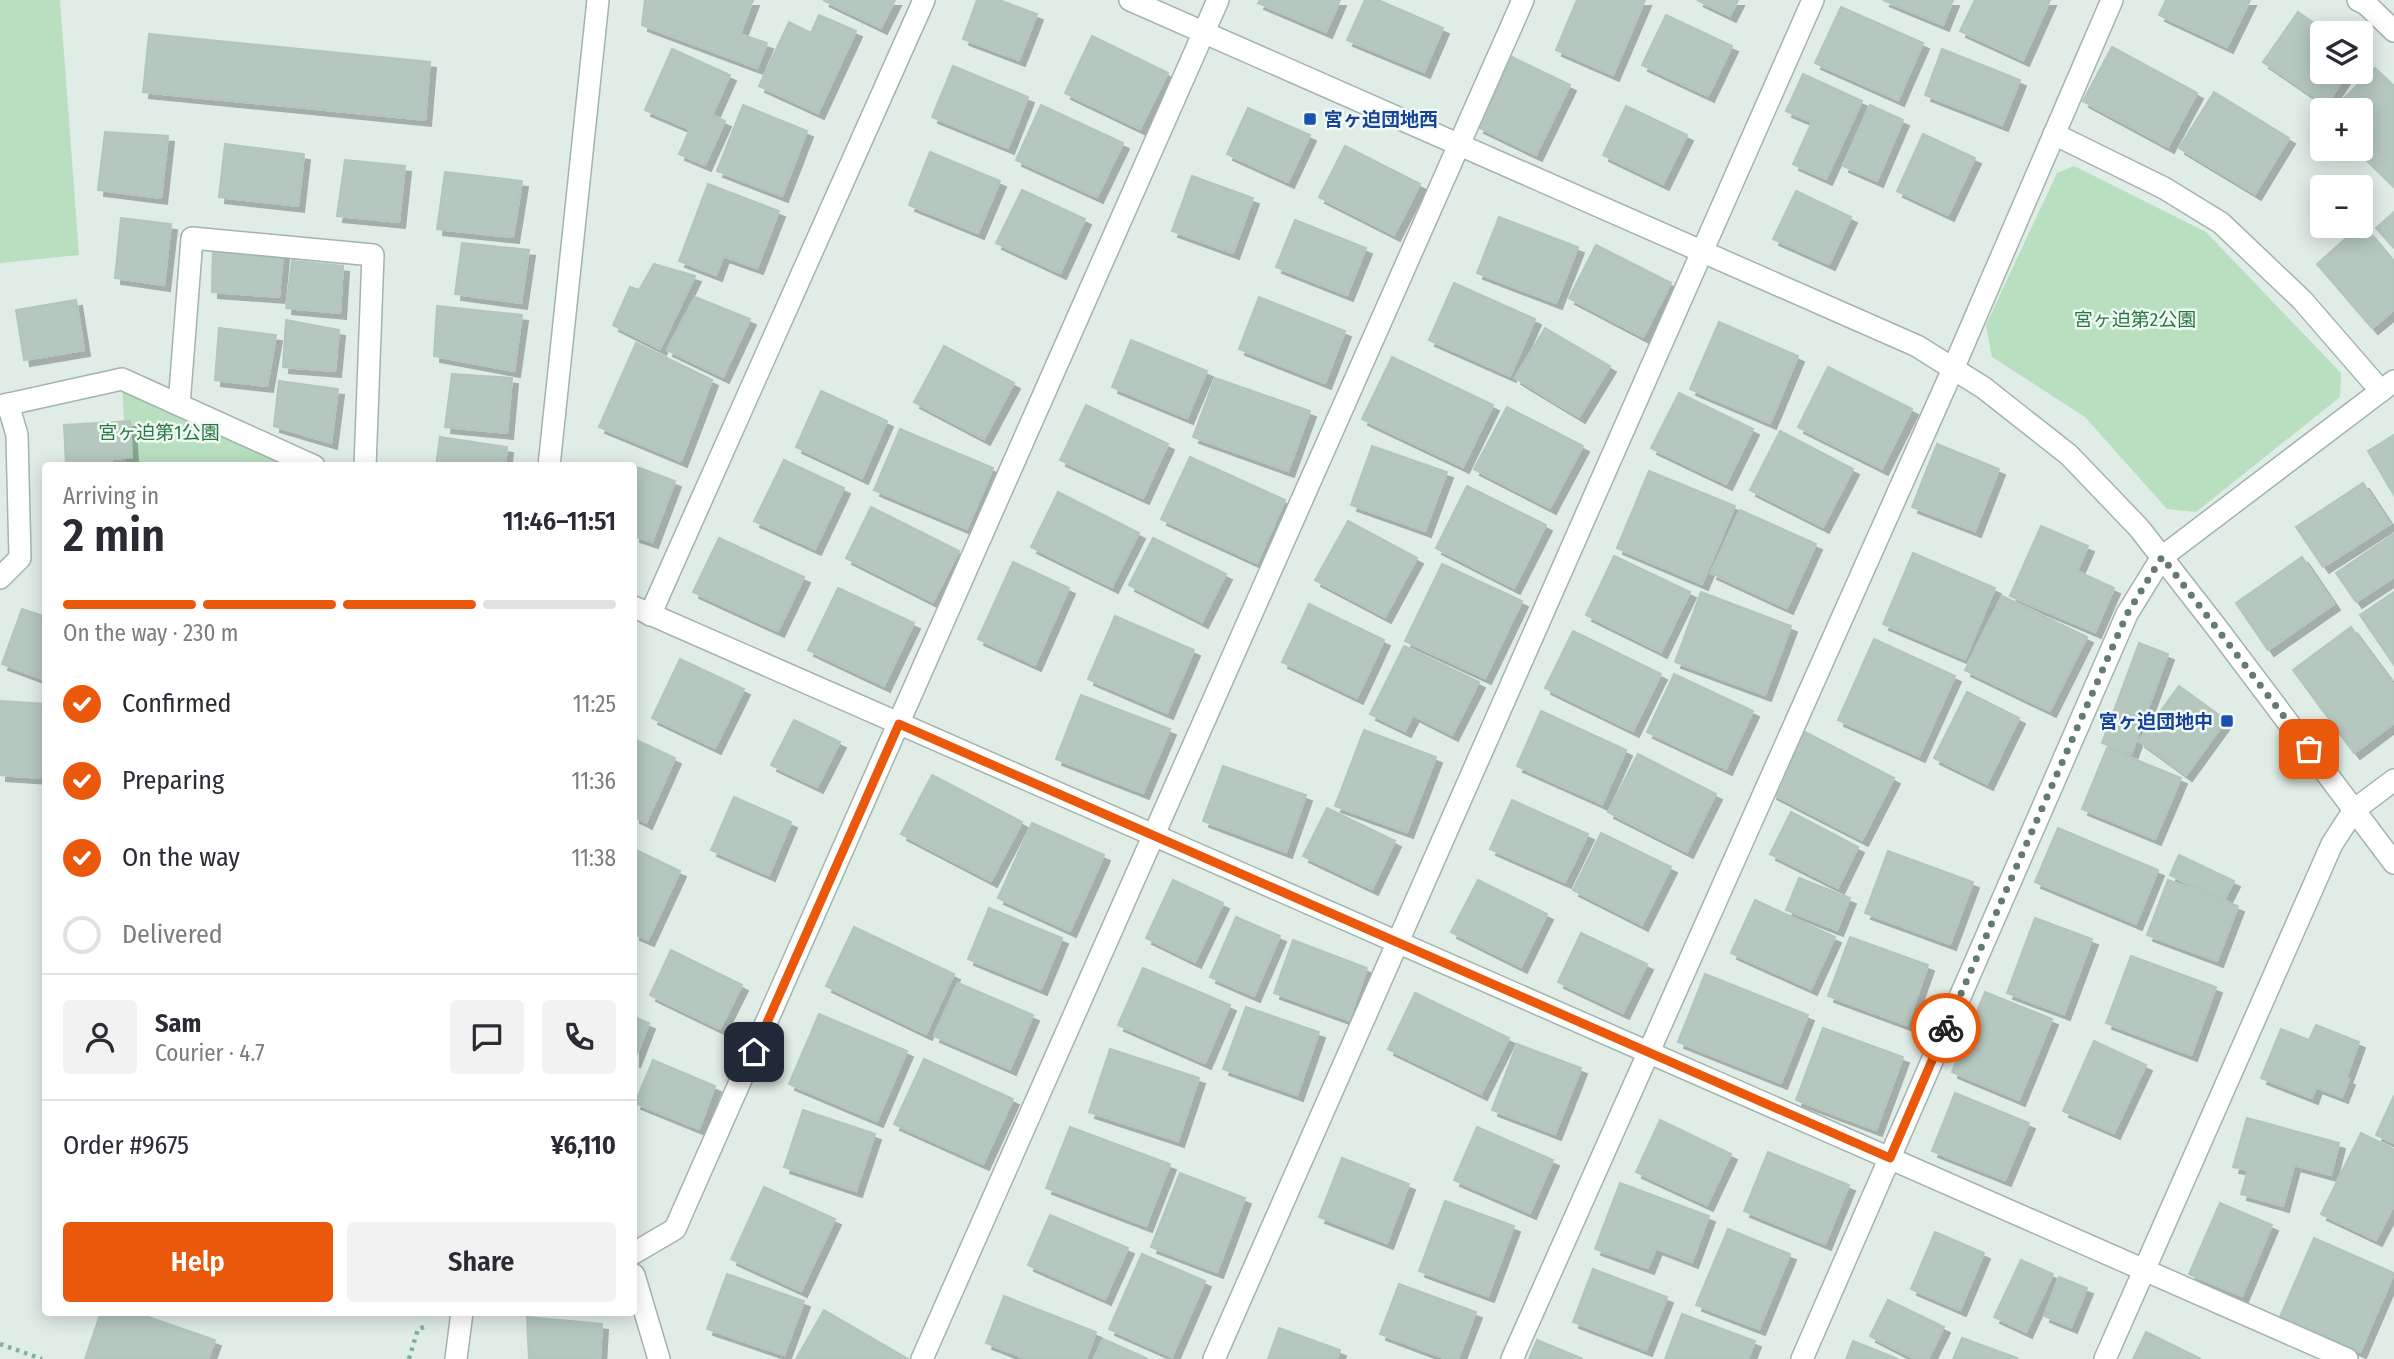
<!DOCTYPE html>
<html lang="en">
<head>
<meta charset="utf-8">
<style>
	body { margin:0; font-family:"Fira Sans Condensed","Noto Sans JP",sans-serif; background:#f2f2f3; color:#2b2b33; height:100vh; display:flex; flex-direction:column; font-size:26px; white-space:nowrap }
	* { box-sizing:border-box; margin:0 }
	p { font-size:23px; color:#7c7c81 }
	.icon { flex:none; width:38px; height:38px; fill:none; stroke:currentColor; stroke-width:2; stroke-linecap:round; stroke-linejoin:round }
	.map { position:relative; flex:1; overflow:hidden }
	.details { position:absolute; left:42px; top:462px; width:595px; height:854px; display:flex; flex-direction:column; background:#fff; border-radius:7px; box-shadow:0 4px 18px #0003 }
	.details>* { flex:none }
	.controls { position:absolute; left:2310px; top:21px; display:grid; gap:14px }
	.controls a { display:grid; place-items:center; width:63px; height:63px; border-radius:7px; background:#fff; box-shadow:0 4px 18px #0003; font-size:35px }
	.pin { position:absolute; display:grid; place-items:center; width:60px; height:60px; color:#fff; margin:-30px; border-radius:14px; box-shadow:0 4px 10px #0006 }
	.courier { position:absolute; display:grid; place-items:center; width:70px; height:70px; margin:-35px; border:5px solid #ea580c; border-radius:50%; background:#fff; color:#222; box-shadow:0 2px 9px #0007 }
	.summary em { font-style:normal; font-weight:600 }
	.summary div { display:flex; flex-direction:column-reverse }
	.summary { display:flex; align-items:center; justify-content:space-between; height:119px; padding:0 21px }
	h1 { font-size:46px; font-weight:600; line-height:52px }
	.bar { display:grid; grid-template-columns:repeat(4,1fr); gap:10px 7px; align-content:center; height:84px; padding:0 21px }
	.bar i { height:9px; border-radius:5px; background:#e1e1e2 }
	.bar .on { background:#ea580c }
	.bar p { grid-column:span 4 }
	.line { display:flex; align-items:center; gap:18px; padding:0 21px; border-top:2px solid #e1e1e2 }
	.line div { flex:1 }
	.round { display:grid; place-items:center; flex:none; width:74px; height:74px; border-radius:7px; background:#f2f2f3 }
	ol { padding:0 21px; list-style:none }
	li { display:flex; align-items:center; gap:21px; height:77px }
	li p { margin-inline-start:auto }
	li .icon { padding:7px; border-radius:50%; background:#ea580c; color:#fff; stroke-width:4 }
	li:last-child { color:#7c7c81 }
	li i { width:38px; height:38px; border:4px solid #e1e1e2; border-radius:50% }
	.primary-button { display:flex; gap:14px; margin-top:auto; padding:14px 21px }
	.primary-button a { flex:1; height:80px; border-radius:7px; background:#ea580c; color:#fff; font-size:28px; font-weight:600; line-height:80px; text-align:center }
	.primary-button a+a { background:#f2f2f3; color:#2b2b33 }
	.map>svg:first-child { display:block }
	.green { fill:#b8dfc0 }
	.building { fill:#b5c7bf; stroke:#b2c6bd; stroke-width:2; filter:url(#shadow) }
	.lines { fill:none; stroke-linecap:round; stroke-linejoin:round }
	.minor-casing { stroke:#a3b4ad; stroke-width:24 }
	.path { stroke:#7eb29f; stroke-width:4.5; stroke-dasharray:3.5 5; stroke-linecap:butt }
	.minor { stroke:#fff; stroke-width:21 }
	.done { stroke:#637b72; stroke-width:7; stroke-dasharray:0 12.6 }
	.route { stroke:#ea580c; stroke-width:9 }
	.transit-dot { fill:#1a4fb4; stroke:#f1f9f4; stroke-width:2.5 }
	.labels { text-anchor:middle; dominant-baseline:central; stroke-width:5; stroke-linejoin:round; paint-order:stroke }
	.transit-label { font-size:19px; font-weight:bold; fill:#164399; stroke:#f1f9f4; text-anchor:start }
	.park-label { font-size:19px; fill:#277842; stroke:#f1f9f4 }
</style>
</head>
<body>
<div class="map">
<svg width="2394" height="1359" viewBox="0 0 2394 1359">
	<defs>
		<filter id="shadow"><feDropShadow dx="6" dy="6" stdDeviation="0" flood-color="#0004"/></filter>
	</defs>
	<rect width="100%" height="100%" fill="#e0ece6"/>
	<g class="green">
		<polygon points="0,0 60,0 79,255 0,263"/>
		<polygon points="2074,166 2206,232 2341,373 2340,397 2196,512 2167,509 2085,417 1992,357 1986,325 2057,173"/>
		<polygon points="122,379 314,465 126,465"/>
	</g>
	<g class="building">
		<polygon points="645,0 753,0 740,34 767,43 757,68 642,25"/>
		<polygon points="823,0 895,0 881,28"/>
		<polygon points="977,0 999,0 1037,14 1019,60 963,39"/>
		<polygon points="1260,0 1340,0 1326,32 1258,3"/>
		<polygon points="1365,0 1378,0 1443,28 1424,72 1347,40"/>
		<polygon points="1577,0 1645,0 1613,75 1556,50"/>
		<polygon points="1697,0 1738,0 1730,16"/>
		<polygon points="1883,0 1953,0 1943,25"/>
		<polygon points="1975,0 2050,0 2023,60 1960,31"/>
		<polygon points="2166,0 2250,0 2227,47 2159,15"/>
		<polygon points="1841,7 1923,43 1898,100 1815,63"/>
		<polygon points="2298,12 2329,33 2322,33 2322,72 2348,72 2326,105 2263,62"/>
		<polygon points="819,15 856,31 818,113 759,86 789,22 811,33"/>
		<polygon points="1666,15 1732,46 1708,96 1642,65"/>
		<polygon points="149,34 430,62 425,120 143,92"/>
		<polygon points="1092,36 1168,73 1140,129 1065,93"/>
		<polygon points="2112,47 2197,93 2168,147 2083,101"/>
		<polygon points="672,49 730,75 712,115 725,121 705,165 679,154 690,129 645,110"/>
		<polygon points="1942,49 2020,80 2002,125 1925,95"/>
		<polygon points="1512,57 1570,85 1536,155 1478,127"/>
		<polygon points="953,66 1028,97 1008,148 932,117"/>
		<polygon points="2375,68 2394,86 2394,187 2355,149 2361,149 2361,110 2332,110"/>
		<polygon points="1803,74 1862,101 1826,179 1793,164 1812,122 1786,111"/>
		<polygon points="2214,92 2289,138 2255,194 2179,148"/>
		<polygon points="743,105 807,131 782,196 717,171"/>
		<polygon points="1041,105 1123,143 1097,197 1016,160"/>
		<polygon points="1870,105 1903,120 1877,181 1843,166"/>
		<polygon points="1626,106 1687,135 1663,184 1603,155"/>
		<polygon points="1248,108 1310,135 1288,182 1227,154"/>
		<polygon points="105,132 168,136 161,198 98,190"/>
		<polygon points="1923,134 1975,158 1948,215 1897,191"/>
		<polygon points="225,144 304,154 298,206 219,197"/>
		<polygon points="1345,146 1420,184 1394,235 1319,197"/>
		<polygon points="930,152 1000,181 978,233 909,205"/>
		<polygon points="345,160 405,166 399,222 337,216"/>
		<polygon points="445,172 522,181 513,237 437,229"/>
		<polygon points="1192,176 1253,198 1233,253 1172,231"/>
		<polygon points="708,184 779,211 757,268 723,256 716,275 679,261"/>
		<polygon points="1022,190 1085,219 1060,273 996,243"/>
		<polygon points="1796,191 1851,217 1829,264 1773,239"/>
		<polygon points="2394,212 2394,248 2376,228"/>
		<polygon points="1499,217 1578,247 1556,303 1477,273"/>
		<polygon points="121,218 171,224 164,285 115,278"/>
		<polygon points="1295,220 1366,248 1347,295 1276,267"/>
		<polygon points="2362,224 2394,262 2394,310 2372,328 2317,264"/>
		<polygon points="462,243 529,250 521,303 455,294"/>
		<polygon points="1596,245 1671,283 1643,337 1569,298"/>
		<polygon points="213,248 283,253 279,297 212,292"/>
		<polygon points="292,261 343,266 340,313 286,308"/>
		<polygon points="654,264 695,276 660,349 613,325 630,287 639,290"/>
		<polygon points="1454,283 1535,319 1510,376 1429,340"/>
		<polygon points="695,297 750,319 723,377 667,350"/>
		<polygon points="1259,297 1345,331 1325,383 1239,349"/>
		<polygon points="76,300 84,350 24,360 16,310"/>
		<polygon points="437,306 522,315 514,371 434,356"/>
		<polygon points="286,320 339,330 335,371 283,367"/>
		<polygon points="1719,322 1798,356 1770,423 1690,389"/>
		<polygon points="219,328 276,335 267,386 215,380"/>
		<polygon points="1545,328 1610,366 1579,417 1515,378"/>
		<polygon points="1131,340 1207,371 1187,418 1112,387"/>
		<polygon points="636,343 712,380 681,461 599,427"/>
		<polygon points="944,346 1014,383 984,439 914,402"/>
		<polygon points="1392,357 1493,405 1463,467 1362,419"/>
		<polygon points="1828,367 1912,409 1882,469 1798,427"/>
		<polygon points="452,374 512,378 507,433 445,427"/>
		<polygon points="1215,378 1310,411 1288,471 1193,437"/>
		<polygon points="279,381 338,389 331,443 274,426"/>
		<polygon points="821,391 887,421 862,478 796,447"/>
		<polygon points="1679,393 1753,429 1726,484 1651,448"/>
		<polygon points="1086,405 1168,444 1143,498 1060,460"/>
		<polygon points="1507,407 1583,446 1550,508 1474,469"/>
		<polygon points="130,421 132,457 111,459 112,466 66,466 64,425"/>
		<polygon points="900,429 993,468 967,529 874,490"/>
		<polygon points="1780,431 1853,469 1823,527 1750,490"/>
		<polygon points="2394,435 2394,495 2368,451"/>
		<polygon points="440,437 507,447 505,466 436,466"/>
		<polygon points="1937,444 1999,469 1975,531 1912,507"/>
		<polygon points="1372,446 1447,472 1425,531 1351,505"/>
		<polygon points="1190,457 1285,500 1257,563 1161,519"/>
		<polygon points="784,460 844,488 815,549 754,521"/>
		<polygon points="634,466 675,481 652,542 634,536"/>
		<polygon points="1649,471 1735,506 1702,584 1617,548"/>
		<polygon points="2363,483 2390,524 2323,567 2296,527"/>
		<polygon points="1467,486 1546,525 1514,588 1436,548"/>
		<polygon points="1058,492 1139,533 1112,587 1031,547"/>
		<polygon points="871,507 959,551 933,602 846,558"/>
		<polygon points="1740,510 1816,544 1787,608 1711,573"/>
		<polygon points="1348,521 1417,558 1385,617 1315,580"/>
		<polygon points="2041,526 2088,546 2077,571 2114,588 2095,632 2010,596"/>
		<polygon points="2394,534 2394,577 2356,602 2336,573"/>
		<polygon points="719,538 804,577 778,631 693,592"/>
		<polygon points="1153,538 1226,574 1202,622 1129,585"/>
		<polygon points="1913,553 1995,588 1965,659 1883,624"/>
		<polygon points="1614,556 1690,592 1661,652 1586,615"/>
		<polygon points="2302,557 2334,604 2268,650 2236,603"/>
		<polygon points="1013,562 1069,588 1035,665 978,639"/>
		<polygon points="1442,564 1522,601 1485,678 1405,641"/>
		<polygon points="838,588 914,623 884,686 808,650"/>
		<polygon points="1701,592 1791,626 1765,695 1675,662"/>
		<polygon points="2394,592 2394,665 2360,615"/>
		<polygon points="2002,596 2087,637 2050,711 1965,670"/>
		<polygon points="1309,604 1384,640 1357,698 1282,662"/>
		<polygon points="22,609 46,617 46,680 2,664"/>
		<polygon points="1115,616 1194,650 1167,713 1088,679"/>
		<polygon points="2351,627 2394,685 2394,723 2354,753 2293,670"/>
		<polygon points="1573,631 1661,674 1633,731 1545,688"/>
		<polygon points="1874,639 1955,676 1919,756 1838,720"/>
		<polygon points="2139,643 2168,654 2131,754 2102,743"/>
		<polygon points="1404,646 1479,682 1452,735 1413,715 1405,731 1370,714"/>
		<polygon points="680,659 744,689 715,748 652,718"/>
		<polygon points="1674,674 1753,711 1726,769 1647,732"/>
		<polygon points="2179,686 2226,720 2186,775 2139,741"/>
		<polygon points="1967,692 2019,718 1987,784 1934,758"/>
		<polygon points="1081,695 1170,729 1143,793 1056,759"/>
		<polygon points="0,701 46,704 43,778 0,775"/>
		<polygon points="1541,711 1626,750 1602,804 1517,766"/>
		<polygon points="794,720 840,742 817,787 771,765"/>
		<polygon points="1364,730 1436,757 1407,832 1335,806"/>
		<polygon points="1803,731 1894,778 1862,840 1771,793"/>
		<polygon points="634,739 675,758 646,823 634,817"/>
		<polygon points="2107,748 2181,778 2155,839 2082,809"/>
		<polygon points="1638,754 1716,794 1687,852 1608,812"/>
		<polygon points="1223,766 1306,795 1286,852 1203,821"/>
		<polygon points="932,775 1022,822 991,881 901,834"/>
		<polygon points="734,797 791,822 769,875 711,850"/>
		<polygon points="1512,800 1588,834 1565,882 1490,849"/>
		<polygon points="1327,808 1395,841 1372,889 1303,856"/>
		<polygon points="1791,812 1858,847 1838,888 1770,854"/>
		<polygon points="1032,823 1104,855 1070,931 998,898"/>
		<polygon points="2058,828 2158,870 2136,924 2035,882"/>
		<polygon points="1601,833 1671,867 1642,925 1573,890"/>
		<polygon points="634,849 680,871 648,940 634,934"/>
		<polygon points="1888,851 1973,882 1950,944 1865,913"/>
		<polygon points="2179,855 2234,881 2224,901 2170,875"/>
		<polygon points="1799,878 1850,898 1837,930 1786,910"/>
		<polygon points="1173,880 1223,903 1195,962 1146,938"/>
		<polygon points="1478,880 1547,914 1521,967 1451,932"/>
		<polygon points="2168,880 2238,906 2217,961 2147,935"/>
		<polygon points="1755,900 1835,937 1811,989 1731,953"/>
		<polygon points="989,908 1062,938 1041,989 968,959"/>
		<polygon points="1236,917 1280,936 1254,996 1210,977"/>
		<polygon points="2035,918 2092,939 2064,1014 2007,993"/>
		<polygon points="854,927 954,974 926,1034 826,986"/>
		<polygon points="1581,933 1647,964 1623,1013 1558,982"/>
		<polygon points="1850,937 1928,965 1907,1025 1828,996"/>
		<polygon points="1293,940 1367,968 1349,1020 1274,993"/>
		<polygon points="671,950 742,985 720,1029 650,995"/>
		<polygon points="2131,956 2216,987 2191,1055 2106,1023"/>
		<polygon points="1143,968 1230,1005 1205,1063 1118,1025"/>
		<polygon points="1705,974 1808,1015 1781,1083 1678,1042"/>
		<polygon points="958,983 1033,1015 1010,1069 934,1036"/>
		<polygon points="1985,992 2052,1019 2019,1100 1952,1072"/>
		<polygon points="1415,993 1509,1038 1481,1094 1388,1049"/>
		<polygon points="1246,1007 1319,1032 1297,1095 1223,1069"/>
		<polygon points="819,1014 907,1051 877,1121 789,1084"/>
		<polygon points="634,1017 649,1023 634,1062"/>
		<polygon points="2316,1025 2359,1042 2346,1078 2349,1079 2342,1097 2316,1087 2312,1098 2261,1078 2281,1029 2309,1040"/>
		<polygon points="1823,1028 1903,1057 1876,1130 1796,1100"/>
		<polygon points="2094,1041 2146,1065 2114,1133 2063,1111"/>
		<polygon points="1517,1044 1581,1068 1555,1134 1492,1110"/>
		<polygon points="1110,1049 1199,1078 1178,1141 1089,1112"/>
		<polygon points="924,1059 1013,1099 983,1164 894,1124"/>
		<polygon points="653,1060 715,1086 699,1129 635,1103"/>
		<polygon points="1955,1093 2029,1123 2005,1180 1932,1151"/>
		<polygon points="2394,1096 2394,1143 2376,1135"/>
		<polygon points="803,1110 875,1134 856,1191 784,1167"/>
		<polygon points="2247,1118 2339,1143 2331,1175 2294,1165 2283,1206 2241,1194 2248,1170 2233,1167"/>
		<polygon points="1660,1120 1731,1154 1707,1205 1636,1172"/>
		<polygon points="1070,1127 1170,1164 1146,1226 1046,1188"/>
		<polygon points="1477,1127 1553,1160 1530,1213 1454,1180"/>
		<polygon points="2361,1133 2394,1149 2394,1205 2376,1240 2321,1214"/>
		<polygon points="1768,1152 1849,1185 1825,1244 1744,1211"/>
		<polygon points="1342,1158 1409,1184 1387,1243 1319,1217"/>
		<polygon points="1180,1173 1245,1198 1217,1272 1151,1247"/>
		<polygon points="1620,1183 1709,1216 1692,1262 1656,1248 1648,1268 1595,1249"/>
		<polygon points="764,1187 835,1219 801,1291 731,1259"/>
		<polygon points="1445,1201 1514,1226 1488,1296 1419,1271"/>
		<polygon points="2220,1203 2272,1225 2242,1296 2189,1274"/>
		<polygon points="1050,1215 1128,1248 1105,1299 1028,1265"/>
		<polygon points="1728,1229 1790,1254 1759,1329 1696,1305"/>
		<polygon points="1935,1232 1984,1253 1960,1310 1911,1289"/>
		<polygon points="2314,1238 2394,1273 2360,1352 2280,1317"/>
		<polygon points="1142,1254 1205,1281 1172,1357 1109,1329"/>
		<polygon points="2021,1260 2053,1274 2026,1332 1994,1317"/>
		<polygon points="1593,1269 1667,1297 1646,1350 1573,1322"/>
		<polygon points="727,1274 804,1301 784,1355 707,1329"/>
		<polygon points="2059,1277 2087,1288 2071,1327 2044,1316"/>
		<polygon points="1399,1284 1476,1312 1458,1359 1447,1359 1380,1334"/>
		<polygon points="1004,1296 1096,1332 1086,1359 1027,1359 986,1343"/>
		<polygon points="1888,1300 1944,1327 1928,1359 1915,1359 1870,1336"/>
		<polygon points="824,1310 908,1359 796,1359"/>
		<polygon points="101,1312 134,1312 215,1340 208,1359 85,1359"/>
		<polygon points="1682,1314 1755,1341 1748,1359 1665,1359"/>
		<polygon points="527,1317 602,1324 600,1359 529,1359"/>
		<polygon points="1279,1328 1340,1350 1337,1359 1268,1359"/>
		<polygon points="2146,1332 2201,1359 2133,1359"/>
		<polygon points="1962,1338 2017,1358 2016,1359 1953,1359"/>
		<polygon points="1103,1339 1148,1359 1094,1359"/>
		<polygon points="1537,1340 1583,1359 1529,1359"/>
		<polygon points="1853,1341 1898,1359 1846,1359"/>
	</g>
	<g class="lines">
		<defs>
			<g id="minor">
				<polyline points="1130,0 1917,346 1984,388 2069,455 2139,528 2217,628 2394,863"/>
				<polyline points="2358,0 2366,4 2394,31"/>
				<polyline points="2054,134 2164,188 2221,223 2302,300 2381,391"/>
				<polyline points="179,405 192,238 373,255 365,466"/>
				<polyline points="0,406 122,379 314,466"/>
				<polyline points="549,466 598,0"/>
				<polyline points="0,578 20,558 17,435 8,404"/>
				<polyline points="634,607 2347,1359"/>
				<polyline points="650,615 924,0"/>
				<polyline points="634,1253 675,1229 1218,0"/>
				<polyline points="634,1275 659,1359"/>
				<polyline points="456,1359 462,1312"/>
				<polyline points="922,1359 1523,0"/>
				<polyline points="1214,1359 1813,0"/>
				<polyline points="1512,1359 1953,369 2112,0"/>
				<polyline points="1802,1359 2127,614 2162,557 2394,381"/>
				<polyline points="2105,1359 2332,844 2354,810 2394,780"/>
			</g>
		</defs>
		<use href="#minor" class="minor-casing"/>
		<g class="path">
			<polyline points="0,1344 42,1359"/>
			<polyline points="409,1359 418,1329 427,1326"/>
		</g>
		<use href="#minor" class="minor"/>
	</g>
	<g class="lines">
		<polyline class="done" points="1946,1028 2127,614 2162,557 2309,749"/>
		<polyline class="route" points="754,1052 899,724 1890,1158 1946,1028"/>
	</g>
	<g class="transit-dot">
		<rect x="1303" y="112" width="14" height="14" rx="3.5"/>
		<rect x="2220" y="714" width="14" height="14" rx="3.5"/>
	</g>
	<g class="labels">
		<g class="transit-label">
			<text x="1324" y="119">宮ヶ迫団地西</text>
			<text x="2213" y="721" text-anchor="end">宮ヶ迫団地中</text>
		</g>
		<g class="park-label">
			<text x="2135" y="319">宮ヶ迫第2公園</text>
			<text x="159" y="432">宮ヶ迫第1公園</text>
		</g>
	</g>
</svg>
<div class="controls">
<a><svg class="icon" aria-label="layers" viewBox="0 0 24 24"><path d="M12 4l9 5-9 5-9-5zM3 14l9 5 9-5"/></svg></a>
<a>+</a>
<a>−</a>
</div>
<div class="pin" style="left:2309px;top:749px;background:#ea580c"><svg class="icon" aria-label="bag" viewBox="0 0 24 24"><path d="M5 8h14l-1 12H6zM9 8a3 3 0 0 1 6 0"/></svg></div>
<div class="pin" style="left:754px;top:1052px;background:#1f2937"><svg class="icon" aria-label="home" viewBox="0 0 24 24"><path d="M3 11l9-7 9 7M6 9v11h12V9"/></svg></div>
<div class="courier" style="left:1946px;top:1028px"><svg class="icon" aria-label="bike" viewBox="0 0 24 24"><circle cx="6" cy="16" r="4"/><circle cx="18" cy="16" r="4"/><path d="M6 16l4-8h5l3 8M10 8l3 8H6M13 5h3"/></svg></div>
<section class="details">
<div class="summary"><div><h1>2 min</h1><p>Arriving in</p></div><em>11:46–11:51</em></div>
<div class="bar"><i class="on"></i><i class="on"></i><i class="on"></i><i></i><p>On the way · 230 m</p></div>
<ol>
<li><svg class="icon" aria-label="check" viewBox="0 0 24 24"><path d="M5 12l5 5 9-10"/></svg>Confirmed<p>11:25</p></li>
<li><svg class="icon" aria-label="check" viewBox="0 0 24 24"><path d="M5 12l5 5 9-10"/></svg>Preparing<p>11:36</p></li>
<li><svg class="icon" aria-label="check" viewBox="0 0 24 24"><path d="M5 12l5 5 9-10"/></svg>On the way<p>11:38</p></li>
<li><i></i>Delivered</li>
</ol>
<div class="line" style="height:126px"><a class="round"><svg class="icon" aria-label="person" viewBox="0 0 24 24"><circle cx="12" cy="8" r="4"/><path d="M4 21q1-7 8-7t8 7"/></svg></a><div><b>Sam</b><p>Courier · 4.7</p></div><a class="round"><svg class="icon" aria-label="chat" viewBox="0 0 24 24"><path d="M4 5h16v11H9l-5 4z"/></svg></a><a class="round"><svg class="icon" aria-label="phone" viewBox="0 0 24 24"><path d="M5 4h4l2 5-3 2q2 4 5 5l2-3 5 2v4C11 20 4 13 5 4z"/></svg></a></div>
<div class="line" style="height:91px"><div>Order #9675</div><b>¥6,110</b></div>
<div class="primary-button"><a>Help</a><a>Share</a></div>
</section>
</div>
</body>
</html>
